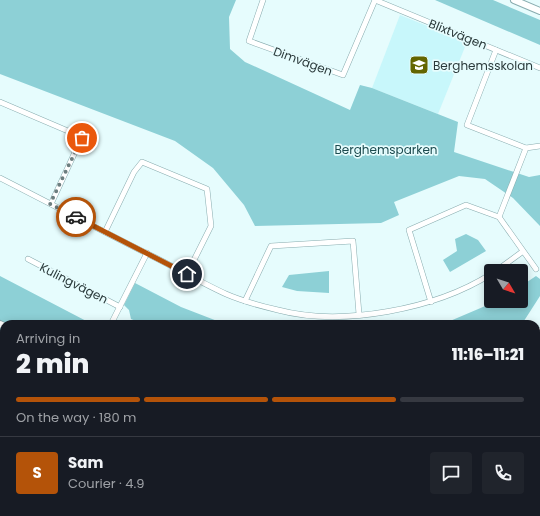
<!DOCTYPE html>
<html lang="en">
<head>
<meta charset="utf-8">
<style>
	body { margin:0; font-family:Poppins,sans-serif; background:#20242c; color:#f1f3f6; height:100vh; display:flex; flex-direction:column; font-size:15px; white-space:nowrap }
	* { box-sizing:border-box; margin:0 }
	p { font-size:13px; color:#9ea1a6 }
	.icon { flex:none; width:22px; height:22px; fill:none; stroke:currentColor; stroke-width:2; stroke-linecap:round; stroke-linejoin:round }
	.map { position:relative; flex:1; overflow:hidden }
	.panel { position:absolute; left:0px; top:320px; width:540px; height:196px; display:flex; flex-direction:column; background:#171b24; border-radius:12px 12px 0 0; box-shadow:0 2px 10px #0003 }
	.panel>* { flex:none }
	.needle { width:26px; rotate:129deg }
	.buttons { position:absolute; left:484px; top:264px; display:grid; gap:8px }
	.buttons a { display:grid; place-items:center; width:44px; height:44px; border-radius:4px; background:#171b24; box-shadow:0 2px 10px #0003; font-size:20px }
	.pin { position:absolute; display:grid; place-items:center; width:34px; height:34px; color:#fff; margin:-17px; border:2px solid #fff; border-radius:50%; box-shadow:0 1px 4px #0007 }
	.courier { position:absolute; display:grid; place-items:center; width:40px; height:40px; margin:-20px; border:3px solid #b45309; border-radius:50%; background:#fff; color:#222; box-shadow:0 1px 5px #0007 }
	.overview em { font-style:normal; font-weight:800 }
	.overview div { display:flex; flex-direction:column-reverse }
	.overview { display:flex; align-items:center; justify-content:space-between; height:68px; padding:0 16px }
	h1 { font-size:26px; font-weight:800; line-height:30px }
	.bar { display:grid; grid-template-columns:repeat(4,1fr); gap:6px 4px; align-content:center; height:48px; padding:0 16px }
	.bar i { height:5px; border-radius:3px; background:#363941 }
	.bar .selected { background:#b45309 }
	.bar p { grid-column:span 4 }
	.line { display:flex; align-items:center; gap:10px; padding:0 16px; border-top:1px solid #363941 }
	.line div { flex:1 }
	.round { display:grid; place-items:center; flex:none; width:42px; height:42px; border-radius:4px; background:#20242c }
	.map>svg:first-child { display:block }
	.built { fill:#c8f7fb }
	.green { fill:#8dd0d6 }
	.lines { fill:none; stroke-linecap:round; stroke-linejoin:round }
	.pedestrian-casing { stroke:#88acaf; stroke-width:5 }
	.minor-casing { stroke:#88acaf; stroke-width:6 }
	.tertiary-casing { stroke:#88acaf; stroke-width:8 }
	.motorway-casing { stroke:#357a8c; stroke-width:10 }
	.pedestrian { stroke:#fff; stroke-width:3.5 }
	.minor { stroke:#fff; stroke-width:5 }
	.tertiary { stroke:#fff; stroke-width:6 }
	.motorway { stroke:#3b9cb8; stroke-width:9 }
	.done { stroke:#6c7e7f; stroke-width:4; stroke-dasharray:0 7.2 }
	.route { stroke:#b45309; stroke-width:5 }
	.labels { text-anchor:middle; dominant-baseline:central; stroke-width:3.5; stroke-linejoin:round; paint-order:stroke }
	.street-label { font-size:12px; fill:#2b3a3b; stroke:#e6fcfd }
	.poi-label { font-size:12px; fill:#2b3a3b; stroke:#e6fcfd; text-anchor:start }
	.park-label { font-size:12px; fill:#1c4b4f; stroke:#e6fcfd }
</style>
</head>
<body>
<div class="map">
<svg width="540" height="516" viewBox="0 0 540 516">
	<rect width="100%" height="100%" fill="#e6fcfd"/>
	<polygon class="built" points="400,15 467,42 438,114 372,88"/>
	<g class="green">
		<polygon points="0,0 236,0 229,17 230,49 245,62 350,110 360,85 372,88 458,122 454,152 529,177 540,175 540,226 513,198 485,179 459,176 394,202 399,215 381,223 255,226 244,205 213,168 175,141 0,74"/>
		<polygon points="435,0 493,0 540,20 540,45"/>
		<polygon points="466,234 478,240 486,251 450,272 443,260 457,251 455,239"/>
		<polygon points="329,271 329,293 297,291 282,287 289,275"/>
		<polygon points="0,276 92,324 73,324 68,322 66,324 4,324 4,386 0,386"/>
		<polygon points="536,276 540,279 540,296 522,324 443,324 497,301 521,301 521,286"/>
		<polygon points="135,283 181,307 225,324 143,324 131,319 129,310 124,305"/>
		<polygon points="540,432 540,471 536,478 536,441"/>
		<polygon points="0,457 4,460 4,512 96,512 103,516 0,516"/>
		<polygon points="159,512 323,512 326,516 166,516"/>
		<polygon points="475,512 514,512 511,516 474,516"/>
	</g>
	<g class="lines">
		<defs>
			<polyline id="pedestrian" points="536,442 540,444"/>
			<g id="minor">
				<polyline points="263,0 249,41 343,75 375,0"/>
				<polyline points="375,0 540,68"/>
				<polyline points="496,50 467,125 526,148"/>
				<polyline points="0,102 82,137 51,204"/>
				<path d="M 0,178 C 51,204 102,231 154,257 C 178,269 202,283 226,294 C 242,301 261,306 278,310 C 342,327 436,309 491,274"/>
				<polyline points="499,217 526,148 540,146"/>
				<polyline points="105,232 134,172 142,162 207,189 211,226 187,274"/>
				<polyline points="28,259 120,307"/>
				<polyline points="496,271 522,252"/>
				<polyline points="245,301 271,246 353,241 359,314"/>
				<polyline points="431,302 409,230 466,205 499,217 536,269"/>
				<polyline points="111,324 147,253"/>
				<polyline points="537,351 540,330"/>
				<polyline points="536,478 540,471"/>
				<polyline points="392,512 397,516"/>
				<polyline points="527,512 535,516"/>
			</g>
			<g id="tertiary">
				<polyline points="514,0 540,11"/>
				<polyline points="0,324 4,326"/>
				<polyline points="329,512 333,516"/>
			</g>
			<g id="motorway">
				<polyline points="0,437 4,439"/>
				<polyline points="0,448 4,450"/>
				<polyline points="112,512 119,516"/>
				<polyline points="132,512 139,516"/>
			</g>
		</defs>
		<use href="#pedestrian" class="pedestrian-casing"/>
		<use href="#minor" class="minor-casing"/>
		<use href="#tertiary" class="tertiary-casing"/>
		<use href="#motorway" class="motorway-casing"/>
		<use href="#pedestrian" class="pedestrian"/>
		<use href="#minor" class="minor"/>
		<use href="#tertiary" class="tertiary"/>
		<use href="#motorway" class="motorway"/>
	</g>
	<g class="lines">
		<polyline class="done" points="76,217 50,204 82,138"/>
		<polyline class="route" points="76,217 187,274"/>
	</g>
	<defs>
		<symbol id="school-square" viewBox="-11 -11 22 22"><rect x="-9" y="-9" width="18" height="18" rx="4" fill="#636500" stroke="#e6fcfd"/><path d="M0-5L7-2L0 1L-7-2ZM-4 1L0 2.5L4 1V4Q0 6-4 4Z" fill="#fff"/></symbol>
	</defs>
	<g fill-rule="evenodd">
		<use href="#school-square" x="408" y="54" width="22" height="22"/>
	</g>
	<g class="labels">
		<g class="street-label">
			<text transform="translate(458 34) rotate(22)">Blixtvägen</text>
			<text transform="translate(303 61) rotate(20)">Dimvägen</text>
			<text transform="translate(74 283) rotate(27)">Kulingvägen</text>
		</g>
		<g class="poi-label">
			<text x="433" y="65">Berghemsskolan</text>
		</g>
		<g class="park-label">
			<text x="386" y="149">Berghemsparken</text>
		</g>
	</g>
</svg>
<div class="buttons">
<a><svg class="needle" viewBox="-14 -14 28 28"><path d="M0-13l5 13h-10z" fill="#e53935"/><path d="M0 13l5-13h-10z" fill="#9ea1a6"/></svg></a>
</div>
<div class="pin" style="left:82px;top:138px;background:#ea580c"><svg class="icon" aria-label="bag" viewBox="0 0 24 24"><path d="M5 8h14l-1 12H6zM9 8a3 3 0 0 1 6 0"/></svg></div>
<div class="pin" style="left:187px;top:274px;background:#1f2937"><svg class="icon" aria-label="home" viewBox="0 0 24 24"><path d="M3 11l9-7 9 7M6 9v11h12V9"/></svg></div>
<div class="courier" style="left:76px;top:217px"><svg class="icon" aria-label="car" viewBox="0 0 24 24"><path d="M5 17H2v-5l4-1 3-4h7l3 4 3 1v5h-3M9 17h6M6 11h13"/><circle cx="7" cy="17" r="2"/><circle cx="17" cy="17" r="2"/></svg></div>
<section class="panel">
<div class="overview"><div><h1>2 min</h1><p>Arriving in</p></div><em>11:16–11:21</em></div>
<div class="bar"><i class="selected"></i><i class="selected"></i><i class="selected"></i><i></i><p>On the way · 180 m</p></div>
<div class="line" style="height:72px"><b class="round" style="background:#b45309;color:#fff">S</b><div><b>Sam</b><p>Courier · 4.9</p></div><a class="round"><svg class="icon" aria-label="chat" viewBox="0 0 24 24"><path d="M4 5h16v11H9l-5 4z"/></svg></a><a class="round"><svg class="icon" aria-label="phone" viewBox="0 0 24 24"><path d="M5 4h4l2 5-3 2q2 4 5 5l2-3 5 2v4C11 20 4 13 5 4z"/></svg></a></div>
</section>
</div>
</body>
</html>
